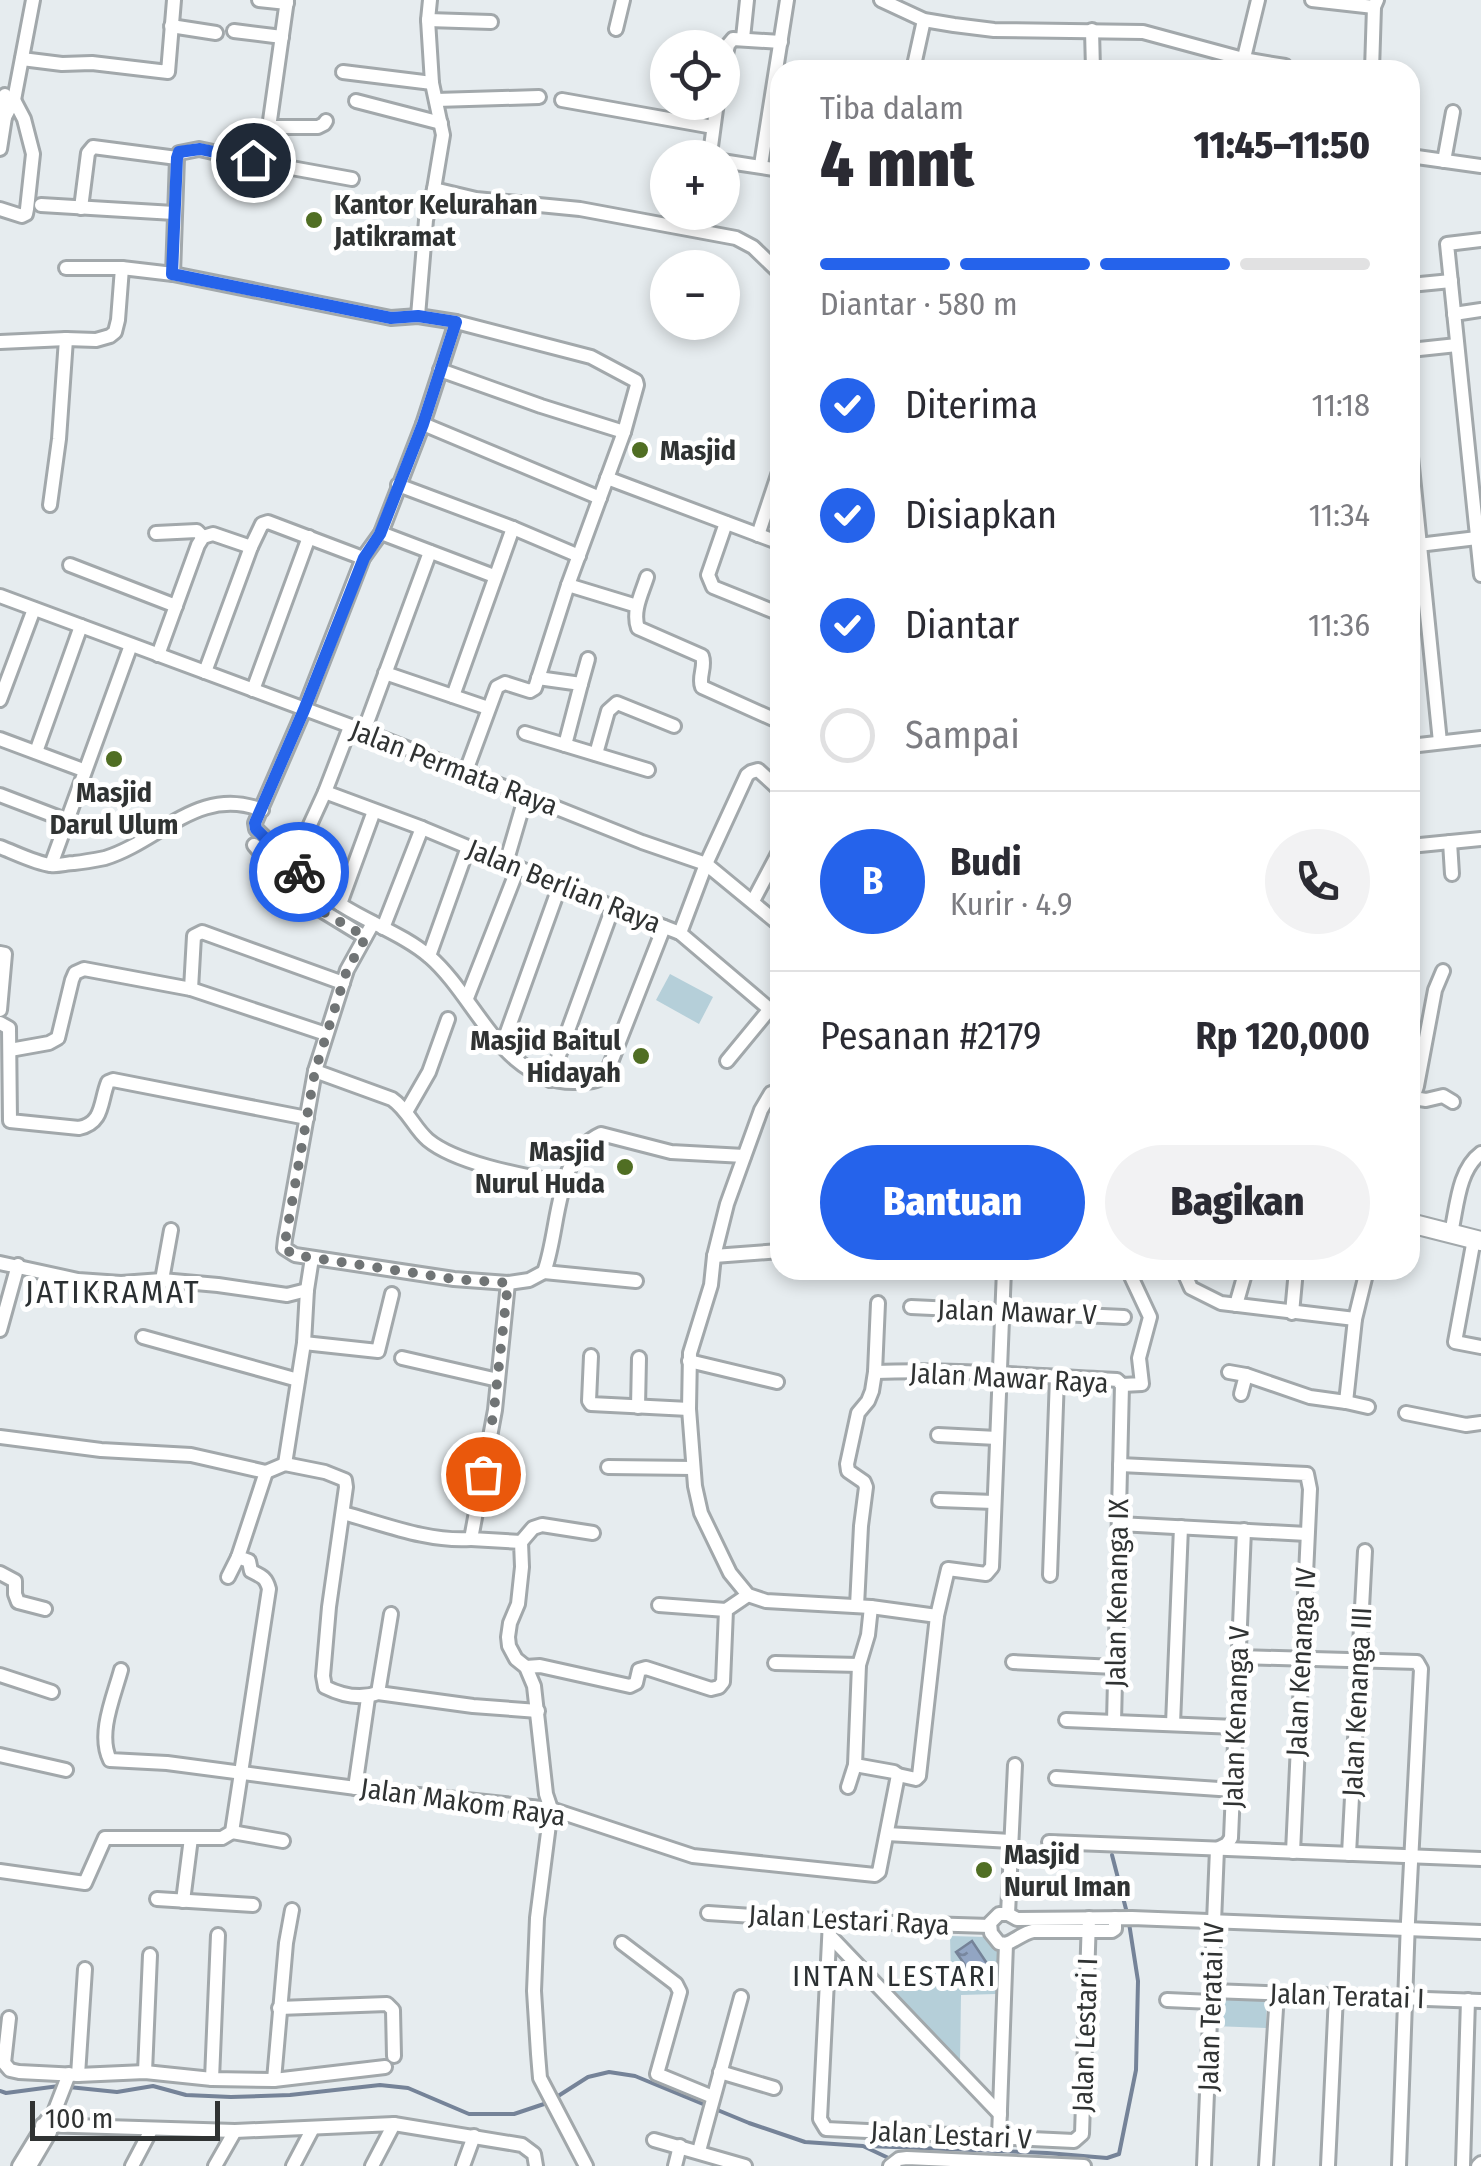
<!DOCTYPE html>
<html lang="id">
<head>
<meta charset="utf-8">
<style>
	body { margin:0; font-family:"Fira Sans Condensed",sans-serif; background:#f2f2f3; color:#2b2b33; height:100vh; display:flex; flex-direction:column; font-size:38px; white-space:nowrap }
	* { box-sizing:border-box; margin:0 }
	p { font-size:32px; color:#7c7c81 }
	.icon { flex:none; width:55px; height:55px; fill:none; stroke:currentColor; stroke-width:2; stroke-linecap:round; stroke-linejoin:round }
	.map { position:relative; flex:1; overflow:hidden }
	.sheet { position:absolute; left:770px; top:60px; width:650px; height:1220px; display:flex; flex-direction:column; background:#fff; border-radius:30px; box-shadow:0 5px 15px #0003 }
	.sheet>* { flex:none }
	.fabs { position:absolute; left:650px; top:30px; display:grid; gap:20px }
	.fabs a { display:grid; place-items:center; width:90px; height:90px; border-radius:50%; background:#fff; box-shadow:0 5px 15px #0003; font-size:50px }
	.scale { position:absolute; left:30px; bottom:25px; width:190px; box-sizing:border-box; padding-left:10px; border:5px solid #303333; border-top:0; font-size:28px; line-height:35px; white-space:nowrap; color:#303333; -webkit-text-stroke:8px #fff; paint-order:stroke }
	.pin { position:absolute; display:grid; place-items:center; width:85px; height:85px; color:#fff; margin:-42px; border:5px solid #fff; border-radius:50%; box-shadow:0 2px 10px #0007 }
	.courier { position:absolute; display:grid; place-items:center; width:100px; height:100px; margin:-50px; border:8px solid #2563eb; border-radius:50%; background:#fff; color:#222; box-shadow:0 2px 12px #0007 }
	.head em { font-style:normal; font-weight:800 }
	.head div { display:flex; flex-direction:column-reverse }
	.head { display:flex; align-items:center; justify-content:space-between; height:170px; padding:0 50px }
	h1 { font-size:65px; font-weight:800; line-height:75px }
	.bar { display:grid; grid-template-columns:repeat(4,1fr); gap:15px 10px; align-content:center; height:120px; padding:0 50px }
	.bar i { height:12px; border-radius:8px; background:#e1e1e2 }
	.bar .on { background:#2563eb }
	.bar p { grid-column:span 4 }
	.line { display:flex; align-items:center; gap:25px; padding:0 50px; border-top:2px solid #e1e1e2 }
	.line div { flex:1 }
	.round { display:grid; place-items:center; flex:none; width:105px; height:105px; border-radius:52px; background:#f2f2f3 }
	ol { padding:0 50px; list-style:none }
	li { display:flex; align-items:center; gap:30px; height:110px }
	li p { margin-inline-start:auto }
	li .icon { padding:10px; border-radius:50%; background:#2563eb; color:#fff; stroke-width:4 }
	li:last-child { color:#7c7c81 }
	li i { width:55px; height:55px; border:5px solid #e1e1e2; border-radius:50% }
	.button { display:flex; gap:20px; margin-top:auto; padding:20px 50px }
	.button a { flex:1; height:115px; border-radius:60px; background:#2563eb; color:#fff; font-size:40px; font-weight:800; line-height:115px; text-align:center }
	.button a+a { background:#f2f2f3; color:#2b2b33 }
	.map>svg:first-child { display:block }
	.park { fill:#b5cfd9 }
	.water { fill:url(#water-ripples); stroke:#758398; stroke-width:2.5 }
	.lines { fill:none; stroke-linecap:round; stroke-linejoin:round }
	.stream { stroke:#758398; stroke-width:4 }
	.minor-casing { stroke:#a2a8ab; stroke-width:18 }
	.tertiary-casing { stroke:#a2a8ab; stroke-width:22 }
	.minor { stroke:#fff; stroke-width:12 }
	.tertiary { stroke:#fff; stroke-width:18 }
	.done { stroke:#707475; stroke-width:10; stroke-dasharray:0 18 }
	.route { stroke:#2563eb; stroke-width:12 }
	.poi-dot { fill:#506e23; stroke:#fff; stroke-width:4 }
	.labels { text-anchor:middle; dominant-baseline:central; stroke-width:10; stroke-linejoin:round; paint-order:stroke }
	.poi-label { font-size:28px; font-weight:bold; fill:#303333; stroke:#fff; text-anchor:start }
	.street-label { font-size:28px; fill:#303333; stroke:#fff }
	.neighbourhood-label { font-size:30px; letter-spacing:2.5px; fill:#2b3032; stroke:#fff }
	.quarter-label { font-size:32px; letter-spacing:2.5px; fill:#2b3032; stroke:#fff }
</style>
</head>
<body>
<div class="map">
<svg width="1481" height="2166" viewBox="0 0 1481 2166">
	<defs>
		<pattern id="water-ripples" width="26" height="14" patternUnits="userSpaceOnUse" patternTransform="scale(2.5)"><rect width="26" height="14" fill="#92a5c3"/><path d="M2 4q2-2 4 0t4 0M15 11q2-2 4 0t4 0" fill="none" stroke="#78879f"/></pattern>
	</defs>
	<rect width="100%" height="100%" fill="#e6ecef"/>
	<g class="park">
		<polygon points="670,974 713,997 699,1024 656,1000"/>
		<polygon points="950,1936 986,1937 998,1953 996,1994 961,1995 960,2064 890,1994 910,1968 951,1974"/>
		<polygon points="1215,1995 1267,1997 1266,2028 1213,2026"/>
	</g>
	<polygon class="water" points="972,1941 992,1971 971,1985 965,1976 970,1972 956,1952"/>
	<g class="lines">
		<g class="stream">
			<polyline points="1112,1855 1127,1913"/>
			<polyline points="0,2091 6,2093 59,2086 117,2092 153,2086 186,2095 231,2097 290,2095 380,2085 408,2088 469,2114 514,2114 547,2103"/>
			<polyline points="555,2098 588,2077 609,2072 635,2076 749,2123 805,2142 863,2146 897,2162 901,2166"/>
			<polyline points="868,2146 1047,2153 1107,2158 1119,2154 1136,2070 1138,1981 1129,1923"/>
		</g>
		<defs>
			<g id="minor">
				<polyline points="259,0 287,3"/>
				<polyline points="881,0 924,20 954,25 994,30 1143,32 1243,59 1285,66"/>
				<polyline points="1312,0 1374,7"/>
				<polyline points="428,20 491,22"/>
				<polyline points="171,26 216,33"/>
				<polyline points="616,29 623,0"/>
				<polyline points="1092,30 1093,70"/>
				<polyline points="234,31 282,37"/>
				<polyline points="743,38 747,0"/>
				<polyline points="22,59 62,64 92,63 168,72 174,0"/>
				<polyline points="913,70 924,20"/>
				<polyline points="1241,70 1258,0"/>
				<polyline points="1372,70 1374,7 1377,0"/>
				<polyline points="343,72 432,83"/>
				<polyline points="722,74 728,45 733,39 781,42"/>
				<polyline points="436,100 539,97"/>
				<polyline points="562,100 713,127"/>
				<polyline points="356,101 441,123"/>
				<polyline points="5,117 14,100 33,0"/>
				<polyline points="271,127 318,127 324,124 326,121"/>
				<polyline points="0,149 5,117 5,95"/>
				<polyline points="1410,156 1481,166"/>
				<polyline points="712,158 710,154 717,102"/>
				<polyline points="722,161 780,170"/>
				<polyline points="1444,161 1453,112"/>
				<polyline points="264,163 352,179"/>
				<polyline points="761,165 787,0"/>
				<polyline points="434,189 476,199 580,209 736,238 753,247 780,273"/>
				<polyline points="41,205 174,213"/>
				<polyline points="81,208 88,153 93,147 177,158"/>
				<polyline points="0,209 22,216 26,214 27,209 33,154 24,119 14,100"/>
				<polyline points="1481,240 1447,244 1481,575"/>
				<polyline points="66,268 122,268"/>
				<polyline points="173,274 177,158 179,153 199,149 264,163 287,0"/>
				<polyline points="1410,285 1451,281"/>
				<polyline points="1454,314 1481,310"/>
				<polyline points="418,316 426,220 434,189 443,135 432,83 428,20 430,0"/>
				<path d="M 456,322 L 423,424 L 381,533 L 363,558 L 304,710 L 255,823 L 256,829 C 284,856 310,884 343,906 C 370,923 406,936 430,957 C 477,998 503,1085 577,1082 C 588,1082 597,1082 606,1075 L 664,927"/>
				<polyline points="0,342 66,339 96,340 110,336 115,332 118,320 122,268 173,274 391,318 418,316 456,322 591,357 636,381 637,385 624,432 568,585 535,688 530,691 505,683 497,687 466,771"/>
				<polyline points="1410,350 1457,345"/>
				<polyline points="440,370 541,406 624,432"/>
				<polyline points="423,424 600,498"/>
				<polyline points="1410,447 1440,742"/>
				<polyline points="607,478 780,543"/>
				<polyline points="398,485 513,528 579,556"/>
				<polyline points="50,505 59,439 66,339"/>
				<polyline points="726,523 708,575 713,587 780,614"/>
				<polyline points="156,533 197,531 203,537"/>
				<polyline points="381,533 494,576"/>
				<polyline points="758,535 780,469"/>
				<polyline points="1410,546 1477,538"/>
				<polyline points="70,565 176,606"/>
				<path d="M 647,577 C 642,593 632,611 638,628 L 702,656 C 706,667 698,677 702,687 L 780,722"/>
				<polyline points="568,585 637,606"/>
				<polyline points="0,596 364,731 642,842 706,864 780,925"/>
				<polyline points="158,655 198,545 203,537 213,534 251,547"/>
				<polyline points="205,672 251,547 262,524 268,522 363,558"/>
				<polyline points="385,673 488,708"/>
				<polyline points="538,678 581,684 565,745 648,770"/>
				<polyline points="581,684 588,659"/>
				<polyline points="253,690 309,537"/>
				<polyline points="453,696 513,528"/>
				<polyline points="0,700 34,609"/>
				<polyline points="364,731 430,552"/>
				<polyline points="525,733 565,745"/>
				<polyline points="0,739 83,770"/>
				<polyline points="1410,746 1481,738"/>
				<polyline points="36,752 81,626"/>
				<polyline points="596,754 608,711 617,703 674,726"/>
				<polyline points="325,792 422,828 613,907 680,933 780,1018"/>
				<polyline points="0,795 68,821"/>
				<polyline points="1450,842 1452,874"/>
				<polyline points="254,845 298,896 365,937"/>
				<polyline points="1410,846 1481,839"/>
				<path d="M 0,847 C 16,853 35,863 51,865 C 58,866 67,863 74,863 C 84,862 95,860 105,858 C 160,841 199,785 262,810"/>
				<polyline points="506,863 526,795"/>
				<polyline points="292,864 325,792 350,727"/>
				<polyline points="51,865 131,645"/>
				<polyline points="753,901 780,850"/>
				<polyline points="340,904 374,811"/>
				<path d="M 373,923 L 347,970 L 315,1071 L 285,1239 L 284,1248 L 295,1255 L 454,1279 L 508,1283 L 529,1280 L 544,1272 C 560,1230 554,1155 601,1134 L 671,1152 L 744,1156"/>
				<polyline points="383,928 422,828"/>
				<polyline points="680,933 706,864 747,775 751,772 758,770 780,790"/>
				<polyline points="0,953 5,954 0,1010"/>
				<polyline points="429,956 468,847"/>
				<polyline points="191,989 194,936 202,932 343,983"/>
				<polyline points="467,998 518,868"/>
				<path d="M 0,1023 L 9,1028 L 10,1121 L 79,1128 C 104,1123 100,1101 108,1082 L 113,1080 L 307,1118"/>
				<polyline points="502,1046 560,885"/>
				<polyline points="10,1050 49,1043 58,1038 72,980 75,973 84,969 191,989 326,1034"/>
				<polyline points="727,1061 769,1010"/>
				<path d="M 315,1071 L 392,1099 C 408,1110 414,1128 428,1140 C 457,1164 526,1176 562,1183"/>
				<polyline points="550,1080 613,907"/>
				<polyline points="780,1091 771,1093 761,1110 727,1204 714,1256 711,1285 690,1353 689,1409 695,1486 701,1513 730,1573 748,1595 766,1601 871,1607 937,1616"/>
				<polyline points="1410,1097 1413,1098 1417,1086 1435,990 1443,971"/>
				<polyline points="1413,1098 1426,1100 1443,1096 1453,1102"/>
				<polyline points="406,1112 429,1072 448,1019"/>
				<path d="M 1451,1233 C 1457,1207 1458,1170 1481,1153"/>
				<polyline points="1474,1239 1455,1342 1481,1347"/>
				<polyline points="714,1256 780,1251"/>
				<polyline points="0,1263 78,1280 121,1283 162,1280 218,1285 287,1295 307,1290 312,1258"/>
				<polyline points="1183,1270 1191,1288 1221,1303 1355,1319"/>
				<polyline points="544,1272 636,1281"/>
				<polyline points="162,1280 171,1230"/>
				<polyline points="508,1283 495,1410 471,1539 521,1542 522,1567 518,1604 510,1623 508,1637 509,1646 516,1659 526,1667 534,1686 546,1794 551,1809 537,1918 534,1991 538,2054 540,2078 586,2166"/>
				<polyline points="1236,1305 1246,1270"/>
				<polyline points="911,1307 1124,1317"/>
				<polyline points="1292,1313 1296,1270"/>
				<polyline points="0,1330 18,1265"/>
				<polyline points="143,1337 298,1380"/>
				<polyline points="304,1343 378,1351 392,1294"/>
				<polyline points="591,1356 589,1401 591,1404 689,1409"/>
				<polyline points="402,1358 498,1380"/>
				<polyline points="689,1361 777,1382"/>
				<path d="M 875,1372 C 956,1369 1036,1376 1117,1380 L 1122,1385 L 1142,1384 L 1139,1358 L 1150,1317 L 1128,1270"/>
				<polyline points="1229,1372 1246,1375 1310,1397 1346,1402 1355,1319 1367,1270"/>
				<polyline points="1241,1394 1246,1375"/>
				<polyline points="1346,1402 1368,1407"/>
				<polyline points="638,1407 639,1358"/>
				<polyline points="1406,1413 1466,1425 1481,1423"/>
				<polyline points="938,1435 997,1438"/>
				<path d="M 0,1437 L 101,1450 L 191,1455 L 266,1472 L 285,1464 L 325,1472 L 345,1480 L 346,1487 L 329,1607 L 323,1676 L 325,1687 C 343,1696 361,1699 378,1693 L 473,1706 L 538,1711"/>
				<polyline points="285,1464 304,1343 307,1290"/>
				<polyline points="1120,1465 1307,1474 1310,1489 1293,1852"/>
				<polyline points="608,1467 693,1468"/>
				<polyline points="939,1500 994,1502"/>
				<path d="M 343,1513 C 384,1524 428,1542 471,1539"/>
				<polyline points="1119,1524 1307,1534"/>
				<polyline points="521,1542 533,1528 542,1525 593,1533"/>
				<polyline points="0,1573 15,1581 15,1594 18,1602 45,1609"/>
				<polyline points="1050,1575 1057,1377"/>
				<polyline points="228,1577 238,1557"/>
				<polyline points="659,1605 726,1610"/>
				<polyline points="857,1606 861,1526 866,1487 864,1482 848,1471 847,1464 858,1413 868,1401 872,1391 875,1372 878,1303"/>
				<polyline points="1239,1657 1417,1662 1421,1669 1408,1921 1399,2166"/>
				<polyline points="1013,1662 1115,1667"/>
				<polyline points="775,1663 859,1665"/>
				<polyline points="526,1667 540,1666 630,1686 636,1683 639,1670 646,1668 711,1689 719,1687 723,1682 726,1610 748,1595"/>
				<path d="M 121,1670 C 114,1696 97,1734 110,1760 L 167,1763 L 371,1790 L 551,1809 L 693,1856 L 875,1875 L 879,1872 L 898,1775 L 894,1772 L 855,1765 L 859,1665 L 868,1635 L 871,1607"/>
				<polyline points="0,1675 52,1692"/>
				<polyline points="378,1693 391,1614"/>
				<polyline points="1066,1720 1236,1727"/>
				<polyline points="1114,1722 1122,1385"/>
				<polyline points="1173,1724 1181,1527"/>
				<polyline points="0,1755 66,1770"/>
				<polyline points="898,1775 916,1779 919,1776 937,1616 948,1569 986,1574 992,1567 1004,1270"/>
				<polyline points="1056,1778 1234,1790"/>
				<polyline points="848,1787 855,1765"/>
				<polyline points="355,1788 368,1698"/>
				<polyline points="232,1832 283,1841"/>
				<polyline points="887,1834 1011,1841"/>
				<polyline points="1049,1842 1481,1859"/>
				<polyline points="1219,1848 1227,1844 1231,1838 1244,1530"/>
				<polyline points="1349,1854 1365,1551"/>
				<path d="M 0,1871 L 85,1883 L 105,1838 L 222,1838 L 232,1832 L 269,1589 C 266,1577 261,1576 251,1571 L 249,1561 L 238,1557 L 266,1472"/>
				<polyline points="157,1899 253,1905"/>
				<polyline points="183,1901 191,1838"/>
				<polyline points="708,1913 830,1921 990,1926"/>
				<polyline points="1008,1914 1015,1765"/>
				<polyline points="830,1921 820,2119 826,2129 1074,2141 1082,2134 1089,1918"/>
				<polyline points="830,1936 1000,2114"/>
				<polyline points="622,1943 676,1984 680,1992 657,2074 713,2097"/>
				<polyline points="1006,1944 999,1943 991,1933 990,1923 999,1914 1008,1914 1017,1919 1132,1918 1481,1932"/>
				<path d="M 1006,1944 C 1016,1940 1023,1933 1033,1931 L 1112,1931 L 1115,1929 L 1115,1918"/>
				<polyline points="1212,1991 1481,2001"/>
				<polyline points="1167,2000 1212,2002"/>
				<polyline points="279,2008 387,2004 393,2010 394,2056"/>
				<polyline points="9,2018 4,2063 10,2070 19,2072 78,2075 145,2072 212,2079 274,2080 385,2067"/>
				<polyline points="145,2072 150,1955"/>
				<polyline points="720,2072 774,2088"/>
				<polyline points="78,2075 85,1969"/>
				<polyline points="212,2079 218,1935"/>
				<polyline points="274,2080 286,1943 292,1910"/>
				<polyline points="42,2125 235,2131 394,2124 522,2145 534,2154 536,2166"/>
				<polyline points="999,2137 1006,1944"/>
				<polyline points="654,2140 745,2166"/>
				<polyline points="699,2151 741,1997"/>
				<polyline points="19,2166 47,2120"/>
				<polyline points="30,2166 50,2132 55,2110 69,2074"/>
				<polyline points="132,2166 151,2130"/>
				<polyline points="215,2166 235,2131"/>
				<polyline points="293,2166 313,2128"/>
				<polyline points="372,2166 394,2124"/>
				<polyline points="463,2166 474,2136"/>
				<polyline points="675,2166 680,2146"/>
				<polyline points="890,2166 899,2159 907,2158 1084,2166"/>
				<polyline points="1204,2166 1217,1849"/>
				<polyline points="1266,2166 1277,1993"/>
				<polyline points="1328,2166 1336,1995"/>
				<polyline points="1463,2166 1468,2000"/>
				<polyline points="1478,2166 1481,2163"/>
			</g>
			<polyline id="tertiary" points="1410,1223 1481,1241"/>
		</defs>
		<use href="#minor" class="minor-casing"/>
		<use href="#tertiary" class="tertiary-casing"/>
		<use href="#minor" class="minor"/>
		<use href="#tertiary" class="tertiary"/>
	</g>
	<g class="lines">
		<polyline class="done" points="299,872 301,875 297,881 313,906 366,937 347,970 315,1071 284,1248 294,1255 454,1279 508,1283 494,1410 483,1474"/>
		<polyline class="route" points="253,160 200,149 179,152 177,158 172,274 391,318 418,316 456,322 423,424 380,534 364,558 304,710 255,823 256,829 299,872"/>
	</g>
	<g class="poi-dot">
		<circle cx="314" cy="220" r="10"/>
		<circle cx="640" cy="450" r="10"/>
		<circle cx="114" cy="759" r="10"/>
		<circle cx="641" cy="1056" r="10"/>
		<circle cx="625" cy="1167" r="10"/>
		<circle cx="984" cy="1870" r="10"/>
	</g>
	<g class="labels">
		<g class="poi-label">
			<text x="334" y="204">Kantor Kelurahan<tspan x="334" dy="32">Jatikramat</tspan></text>
			<text x="660" y="450">Masjid</text>
			<text x="114" y="792" text-anchor="middle">Masjid<tspan x="114" dy="32">Darul Ulum</tspan></text>
			<text x="621" y="1040" text-anchor="end">Masjid Baitul<tspan x="621" dy="32">Hidayah</tspan></text>
			<text x="605" y="1151" text-anchor="end">Masjid<tspan x="605" dy="32">Nurul Huda</tspan></text>
			<text x="1004" y="1854">Masjid<tspan x="1004" dy="32">Nurul Iman</tspan></text>
		</g>
		<g class="street-label">
			<text transform="translate(454 768) rotate(21)">Jalan Permata Raya</text>
			<text transform="translate(564 886) rotate(22)">Jalan Berlian Raya</text>
			<text transform="translate(1017 1312) rotate(2)">Jalan Mawar V</text>
			<text transform="translate(1009 1378) rotate(3)">Jalan Mawar Raya</text>
			<text transform="translate(1117 1593) rotate(-89)">Jalan Kenanga IX</text>
			<text transform="translate(1301 1662) rotate(-87)">Jalan Kenanga IV</text>
			<text transform="translate(1357 1702) rotate(-87)">Jalan Kenanga III</text>
			<text transform="translate(1236 1717) rotate(-88)">Jalan Kenanga V</text>
			<text transform="translate(463 1802) rotate(8)">Jalan Makom Raya</text>
			<text transform="translate(849 1920) rotate(3)">Jalan Lestari Raya</text>
			<text transform="translate(1347 1996) rotate(2)">Jalan Teratai I</text>
			<text transform="translate(1211 2007) rotate(-88)">Jalan Teratai IV</text>
			<text transform="translate(1085 2035) rotate(-88)">Jalan Lestari I</text>
			<text transform="translate(951 2135) rotate(3)">Jalan Lestari V</text>
		</g>
		<g class="neighbourhood-label">
			<text x="895" y="1976">INTAN LESTARI</text>
		</g>
		<g class="quarter-label">
			<text x="113" y="1292">JATIKRAMAT</text>
		</g>
	</g>
</svg>
<div class="fabs">
<a><svg class="icon" aria-label="locate" viewBox="0 0 24 24"><circle cx="12" cy="12" r="6"/><path d="M12 2v4M12 18v4M2 12h4M18 12h4"/></svg></a>
<a>+</a>
<a>−</a>
</div>
<div class="scale">100 m</div>
<div class="pin" style="left:483px;top:1474px;background:#ea580c"><svg class="icon" aria-label="bag" viewBox="0 0 24 24"><path d="M5 8h14l-1 12H6zM9 8a3 3 0 0 1 6 0"/></svg></div>
<div class="pin" style="left:253px;top:160px;background:#1f2937"><svg class="icon" aria-label="home" viewBox="0 0 24 24"><path d="M3 11l9-7 9 7M6 9v11h12V9"/></svg></div>
<div class="courier" style="left:299px;top:872px"><svg class="icon" aria-label="bike" viewBox="0 0 24 24"><circle cx="6" cy="16" r="4"/><circle cx="18" cy="16" r="4"/><path d="M6 16l4-8h5l3 8M10 8l3 8H6M13 5h3"/></svg></div>
<section class="sheet">
<div class="head"><div><h1>4 mnt</h1><p>Tiba dalam</p></div><em>11:45–11:50</em></div>
<div class="bar"><i class="on"></i><i class="on"></i><i class="on"></i><i></i><p>Diantar · 580 m</p></div>
<ol>
<li><svg class="icon" aria-label="check" viewBox="0 0 24 24"><path d="M5 12l5 5 9-10"/></svg>Diterima<p>11:18</p></li>
<li><svg class="icon" aria-label="check" viewBox="0 0 24 24"><path d="M5 12l5 5 9-10"/></svg>Disiapkan<p>11:34</p></li>
<li><svg class="icon" aria-label="check" viewBox="0 0 24 24"><path d="M5 12l5 5 9-10"/></svg>Diantar<p>11:36</p></li>
<li><i></i>Sampai</li>
</ol>
<div class="line" style="height:180px"><b class="round" style="background:#2563eb;color:#fff">B</b><div><b>Budi</b><p>Kurir · 4.9</p></div><a class="round"><svg class="icon" aria-label="phone" viewBox="0 0 24 24"><path d="M5 4h4l2 5-3 2q2 4 5 5l2-3 5 2v4C11 20 4 13 5 4z"/></svg></a></div>
<div class="line" style="height:130px"><div>Pesanan #2179</div><b>Rp 120,000</b></div>
<div class="button"><a>Bantuan</a><a>Bagikan</a></div>
</section>
</div>
</body>
</html>
